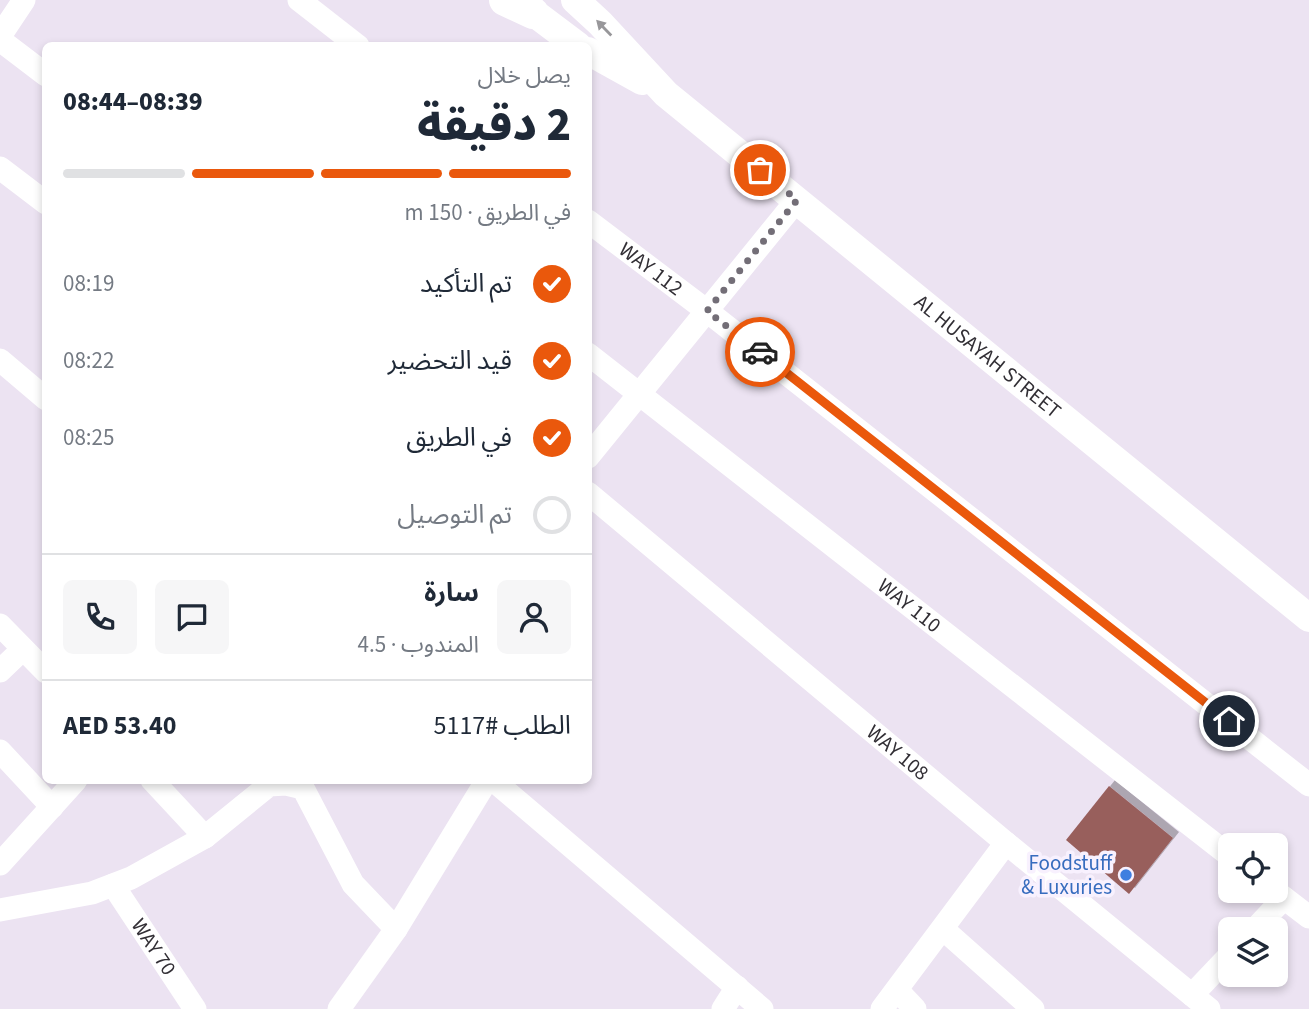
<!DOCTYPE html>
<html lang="ar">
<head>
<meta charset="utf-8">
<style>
	body { margin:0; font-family:"Source Sans 3","Noto Sans Arabic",sans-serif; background:#f6f6f7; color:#1f2937; direction:rtl; height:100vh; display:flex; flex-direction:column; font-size:26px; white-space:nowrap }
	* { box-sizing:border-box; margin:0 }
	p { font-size:23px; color:#747a83 }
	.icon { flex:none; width:38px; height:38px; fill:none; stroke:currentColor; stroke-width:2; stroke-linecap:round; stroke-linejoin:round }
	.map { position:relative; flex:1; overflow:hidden; direction:ltr }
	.panel { position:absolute; left:42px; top:42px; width:550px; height:742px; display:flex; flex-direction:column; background:#fff; border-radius:10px; box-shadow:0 4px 10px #0003; direction:rtl }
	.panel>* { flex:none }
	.buttons { position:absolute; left:1218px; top:833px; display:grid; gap:14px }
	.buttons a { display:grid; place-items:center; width:70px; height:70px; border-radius:10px; background:#fff; box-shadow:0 4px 10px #0003; font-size:35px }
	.pin { position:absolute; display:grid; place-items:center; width:60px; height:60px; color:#fff; margin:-30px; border:4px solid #fff; border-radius:50%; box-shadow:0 2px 7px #0007 }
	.courier { position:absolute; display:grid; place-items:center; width:70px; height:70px; margin:-35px; border:5px solid #ea580c; border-radius:50%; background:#fff; color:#222; box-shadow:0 2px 9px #0007 }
	.summary em { font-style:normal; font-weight:800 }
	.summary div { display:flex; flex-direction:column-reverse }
	.summary { display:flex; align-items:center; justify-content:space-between; height:119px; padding:0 21px }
	h1 { font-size:46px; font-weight:800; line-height:52px }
	.bar { display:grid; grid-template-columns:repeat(4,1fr); gap:10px 7px; align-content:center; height:84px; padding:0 21px }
	.bar i { height:9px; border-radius:5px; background:#e0e1e3 }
	.bar .active { background:#ea580c }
	.bar p { grid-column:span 4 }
	.line { display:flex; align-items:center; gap:18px; padding:0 21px; border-top:2px solid #e0e1e3 }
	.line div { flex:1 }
	.round { display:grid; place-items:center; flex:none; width:74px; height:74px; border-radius:10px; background:#f6f6f7 }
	ol { padding:0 21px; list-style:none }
	li { display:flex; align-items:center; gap:21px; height:77px }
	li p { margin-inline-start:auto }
	li .icon { padding:7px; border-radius:50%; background:#ea580c; color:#fff; stroke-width:4 }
	li:last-child { color:#747a83 }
	li i { width:38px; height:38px; border:4px solid #e0e1e3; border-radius:50% }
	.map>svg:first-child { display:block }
	.building { fill:#985e5c; filter:url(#shadow) }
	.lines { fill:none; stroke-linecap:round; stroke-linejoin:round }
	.minor { stroke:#fff; stroke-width:23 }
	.tertiary { stroke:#fff; stroke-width:28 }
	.secondary { stroke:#fff; stroke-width:32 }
	.oneway { fill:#98979a }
	.done { stroke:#736e77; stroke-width:7; stroke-dasharray:0 12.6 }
	.route { stroke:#ea580c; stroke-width:9 }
	.shop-dot { fill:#3f7fe0; stroke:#f8f1fe; stroke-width:2.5 }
	.labels { text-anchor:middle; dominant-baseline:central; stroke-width:7; stroke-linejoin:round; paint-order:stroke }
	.street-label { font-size:21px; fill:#322f35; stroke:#f8f1fe }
	.shop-label { font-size:21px; fill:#366cbe; stroke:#f8f1fe; text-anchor:end }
</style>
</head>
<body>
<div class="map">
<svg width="1309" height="1009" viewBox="0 0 1309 1009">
	<defs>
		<filter id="shadow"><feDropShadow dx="6" dy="-6" stdDeviation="0" flood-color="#0004"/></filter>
	</defs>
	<rect width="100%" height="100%" fill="#ece3f2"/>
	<polygon class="building" points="1109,786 1173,838 1129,894 1066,840"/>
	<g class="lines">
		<g class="minor">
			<polyline points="299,0 358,46"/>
			<polyline points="0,36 24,0"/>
			<polyline points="0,40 46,75"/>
			<polyline points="0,168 46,203"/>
			<path id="s1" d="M 588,221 L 707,311 L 1309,785"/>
			<path id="s2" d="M 588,354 L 1230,856"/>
			<polyline points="0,360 46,399"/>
			<polyline points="588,457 797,200"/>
			<path id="s3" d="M 588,493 L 1006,843 L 1209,1009"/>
			<polyline points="0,625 46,672"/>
			<polyline points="0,671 23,649"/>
			<polyline points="0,751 52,807"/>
			<polyline points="152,780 205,837"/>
			<polyline points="493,780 762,1009"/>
			<polyline points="0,864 76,780"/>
			<path id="s4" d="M 113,885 L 195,1009"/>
			<polyline points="1275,891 1309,917"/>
			<polyline points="0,910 92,893 131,878 205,837 269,785 286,784 303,788 353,884 396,929"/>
			<polyline points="943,929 1033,1009"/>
			<polyline points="1255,929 1284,898"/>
			<polyline points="897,990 915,1009"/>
			<polyline points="1192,995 1230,955"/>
			<polyline points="339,1009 396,929 487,780"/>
			<polyline points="723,1009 737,987"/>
			<polyline points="882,1009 1006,843"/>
		</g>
		<g class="tertiary">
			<polyline points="517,0 578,46"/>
			<path id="s5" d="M 575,0 L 600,23 L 666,94 L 1309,618"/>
			<polyline points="588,51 642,81"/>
		</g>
		<polyline class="secondary" points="505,0 533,13"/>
	</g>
	<defs><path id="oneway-solid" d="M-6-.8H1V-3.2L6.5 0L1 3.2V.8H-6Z" transform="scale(1.75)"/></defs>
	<use class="oneway" href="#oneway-solid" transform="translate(604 28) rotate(-134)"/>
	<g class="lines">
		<polyline class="done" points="760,170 797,200 707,311 760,352"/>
		<polyline class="route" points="760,352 1229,721"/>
	</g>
	<circle class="shop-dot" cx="1126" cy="875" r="7"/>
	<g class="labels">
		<g class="street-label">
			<text stroke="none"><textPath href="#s1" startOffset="79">WAY 112</textPath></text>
			<text stroke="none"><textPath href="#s5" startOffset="546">AL HUSAYAH STREET</textPath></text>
			<text stroke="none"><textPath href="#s2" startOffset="408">WAY 110</textPath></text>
			<text stroke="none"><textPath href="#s3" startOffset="404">WAY 108</textPath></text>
			<text stroke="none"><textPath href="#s4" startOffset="74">WAY 70</textPath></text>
		</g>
		<g class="shop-label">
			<text x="1112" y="863">Foodstuff<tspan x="1112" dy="24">&amp; Luxuries</tspan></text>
		</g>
	</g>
</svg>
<div class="buttons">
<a><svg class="icon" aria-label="locate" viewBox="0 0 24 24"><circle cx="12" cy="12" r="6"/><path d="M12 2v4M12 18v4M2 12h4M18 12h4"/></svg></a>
<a><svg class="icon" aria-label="layers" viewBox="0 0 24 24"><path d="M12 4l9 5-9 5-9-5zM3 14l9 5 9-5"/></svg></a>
</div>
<div class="pin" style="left:760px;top:170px;background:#ea580c"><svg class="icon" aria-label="bag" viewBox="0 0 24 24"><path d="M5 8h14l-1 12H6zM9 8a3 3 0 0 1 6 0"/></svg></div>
<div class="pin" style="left:1229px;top:721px;background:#1f2937"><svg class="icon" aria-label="home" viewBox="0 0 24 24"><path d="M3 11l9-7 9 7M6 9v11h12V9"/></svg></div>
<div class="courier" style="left:760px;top:352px"><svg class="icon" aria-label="car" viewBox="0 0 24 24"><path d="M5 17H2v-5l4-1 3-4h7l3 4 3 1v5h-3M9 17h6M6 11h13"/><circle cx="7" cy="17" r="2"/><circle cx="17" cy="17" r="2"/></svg></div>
<section class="panel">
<div class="summary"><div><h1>2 دقيقة</h1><p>يصل خلال</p></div><em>08:39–08:44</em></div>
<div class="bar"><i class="active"></i><i class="active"></i><i class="active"></i><i></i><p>في الطريق · 150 m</p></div>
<ol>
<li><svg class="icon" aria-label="check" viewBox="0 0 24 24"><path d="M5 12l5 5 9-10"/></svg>تم التأكيد<p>08:19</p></li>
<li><svg class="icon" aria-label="check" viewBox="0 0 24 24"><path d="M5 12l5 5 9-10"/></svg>قيد التحضير<p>08:22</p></li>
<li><svg class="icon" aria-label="check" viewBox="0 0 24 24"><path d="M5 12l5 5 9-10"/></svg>في الطريق<p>08:25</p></li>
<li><i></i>تم التوصيل</li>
</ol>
<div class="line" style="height:126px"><a class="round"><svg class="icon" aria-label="person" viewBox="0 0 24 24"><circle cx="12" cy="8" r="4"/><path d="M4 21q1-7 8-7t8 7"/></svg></a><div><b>سارة</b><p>المندوب · 4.5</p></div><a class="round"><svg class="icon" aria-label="chat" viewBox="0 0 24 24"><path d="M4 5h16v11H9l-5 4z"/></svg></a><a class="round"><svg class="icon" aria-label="phone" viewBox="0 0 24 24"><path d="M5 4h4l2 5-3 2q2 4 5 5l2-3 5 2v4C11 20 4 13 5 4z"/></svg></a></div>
<div class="line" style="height:91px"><div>الطلب #5117</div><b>AED 53.40</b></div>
</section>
</div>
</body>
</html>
